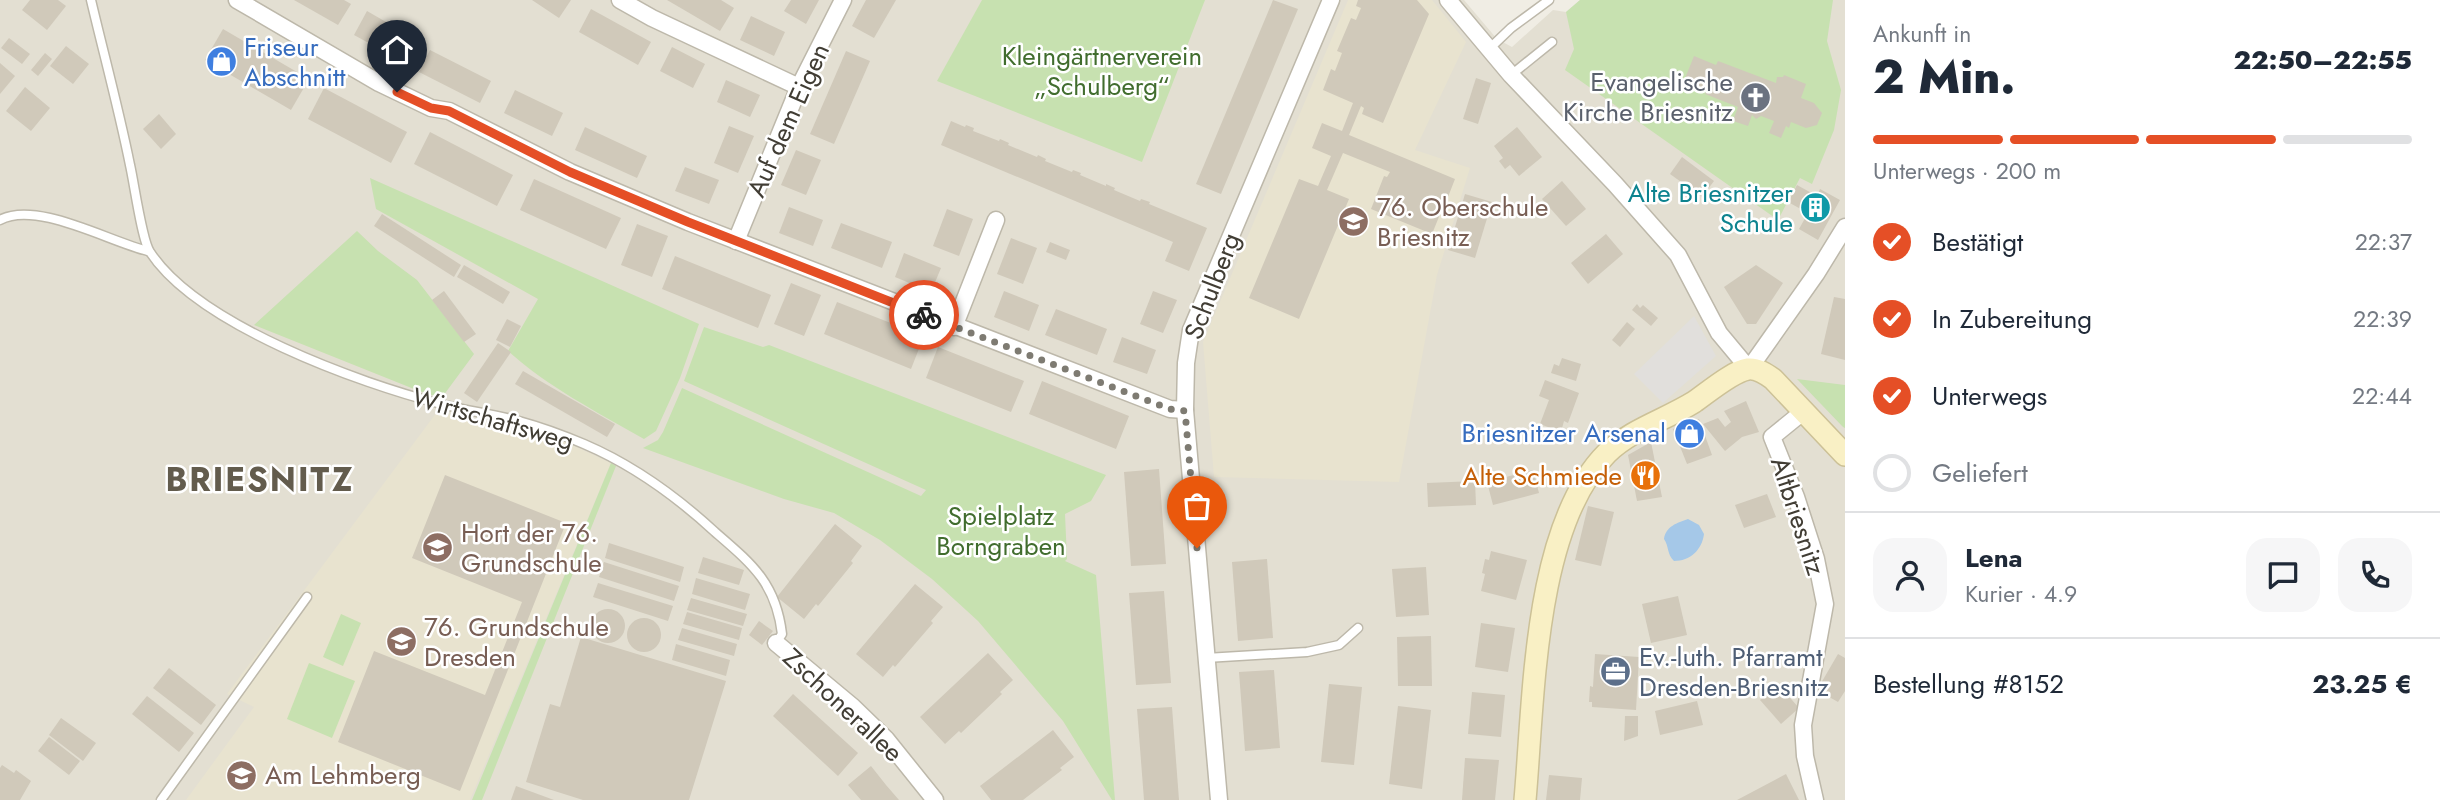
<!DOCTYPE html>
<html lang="de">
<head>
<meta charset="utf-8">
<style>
	body { margin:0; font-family:Jost,sans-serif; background:#f6f6f7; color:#1f2937; height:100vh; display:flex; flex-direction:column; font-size:26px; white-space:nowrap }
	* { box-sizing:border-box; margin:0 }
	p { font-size:23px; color:#747a83 }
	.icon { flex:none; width:38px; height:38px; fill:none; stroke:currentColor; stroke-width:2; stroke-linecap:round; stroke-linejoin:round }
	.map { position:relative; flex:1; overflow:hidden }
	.drawer { display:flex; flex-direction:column; background:#fff; width:595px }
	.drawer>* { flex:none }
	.pin { position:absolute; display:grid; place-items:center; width:60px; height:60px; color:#fff; margin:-72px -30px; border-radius:50% 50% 50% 0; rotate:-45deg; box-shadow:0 0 7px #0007 }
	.pin .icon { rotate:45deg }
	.courier { position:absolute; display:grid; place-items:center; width:70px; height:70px; margin:-35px; border:5px solid #e54f26; border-radius:50%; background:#fff; color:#222; box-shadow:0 2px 9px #0007 }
	.summary em { font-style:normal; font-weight:800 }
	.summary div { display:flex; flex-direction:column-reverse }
	.summary { display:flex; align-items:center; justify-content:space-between; height:119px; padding:0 28px }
	h1 { font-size:46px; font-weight:800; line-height:52px }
	.bar { display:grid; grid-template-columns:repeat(4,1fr); gap:10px 7px; align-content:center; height:84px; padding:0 28px }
	.bar i { height:9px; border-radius:5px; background:#e0e1e3 }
	.bar .active { background:#e54f26 }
	.bar p { grid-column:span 4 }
	.line { display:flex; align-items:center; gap:18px; padding:0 28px; border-top:2px solid #e0e1e3 }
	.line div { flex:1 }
	.round { display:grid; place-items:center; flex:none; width:74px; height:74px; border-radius:21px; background:#f6f6f7 }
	ol { padding:0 28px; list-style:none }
	li { display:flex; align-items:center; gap:21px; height:77px }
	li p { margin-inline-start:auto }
	li .icon { padding:7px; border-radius:50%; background:#e54f26; color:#fff; stroke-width:4 }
	li:last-child { color:#747a83 }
	li i { width:38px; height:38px; border:4px solid #e0e1e3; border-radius:50% }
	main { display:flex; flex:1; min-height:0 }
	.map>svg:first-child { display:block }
	.residential { fill:#e3dfd2 }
	.education { fill:#e8e3cf }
	.green { fill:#c7e1b0 }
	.parking { fill:#e1dfdc }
	.water { fill:#a5c8e8 }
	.building { fill:#d0c9ba }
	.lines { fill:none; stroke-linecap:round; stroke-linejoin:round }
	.lane-casing { stroke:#bdb8aa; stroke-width:11 }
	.street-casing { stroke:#bdb8aa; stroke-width:19 }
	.secondary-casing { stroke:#ccc197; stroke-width:24 }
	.lane { stroke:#fff; stroke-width:8 }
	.street { stroke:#fff; stroke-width:16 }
	.secondary { stroke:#f9f0c5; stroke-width:21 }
	.done { stroke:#7e7b72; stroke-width:7; stroke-dasharray:0 12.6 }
	.route { stroke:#e54f26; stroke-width:9 }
	.labels { text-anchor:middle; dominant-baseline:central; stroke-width:5; stroke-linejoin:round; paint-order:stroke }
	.shop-label { font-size:26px; fill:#366cbe; stroke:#fff; text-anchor:start }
	.park-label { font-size:26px; fill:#416d2e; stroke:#fff }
	.worship-label { font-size:26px; fill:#5b616d; stroke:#fff; text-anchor:end }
	.street-label { font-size:26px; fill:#413d34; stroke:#fff }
	.culture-label { font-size:26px; fill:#0d838f; stroke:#fff; text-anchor:end }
	.education-label { font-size:26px; fill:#785e54; stroke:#fff; text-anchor:start }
	.food-label { font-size:26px; fill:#c56008; stroke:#fff; text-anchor:end }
	.service-label { font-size:26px; fill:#4e5e75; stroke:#fff; text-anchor:start }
	.district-label { font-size:33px; font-weight:bold; letter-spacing:2px; fill:#635c4d; stroke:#fff }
</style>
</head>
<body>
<main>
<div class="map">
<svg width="1845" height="800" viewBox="0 0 1845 800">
	<rect width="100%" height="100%" fill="#f0ede4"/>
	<polygon class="residential" points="0,0 1464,0 1497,39 1512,47 1553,10 1566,12 1580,0 1845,0 1845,800 0,800"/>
	<g class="education">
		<polygon points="1348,0 1432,0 1466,42 1415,150 1470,168 1437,275 1399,482 1214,477 1203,342"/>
		<polygon points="437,412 561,440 611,463 470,800 186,800 254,707 227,694"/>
	</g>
	<g class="green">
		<polygon points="982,0 1205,0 1142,162 937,81"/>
		<polygon points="1580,0 1833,0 1827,41 1841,90 1834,130 1812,184 1800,178 1778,220 1565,70 1574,49 1566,12"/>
		<path d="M 370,178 L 699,324 L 680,378 L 656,431 L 644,439 C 597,412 548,387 508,351 L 538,299 L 376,209 Z"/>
		<polygon points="357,231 378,251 417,280 474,354 443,396 435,396 419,391 254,325"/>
		<polygon points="704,327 763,347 769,345 1106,475 1091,501 1065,514 1067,559 1065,561 1096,575 1115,800 1112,800 1063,721 978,621 932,579 880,540 834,513 784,499 643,448 658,440 663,432 682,388 921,496 926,490 684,381"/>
		<polygon points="1797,379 1845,385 1845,428 1843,427"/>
		<polygon points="611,463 616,466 482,800 472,800"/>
		<polygon points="341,614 361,623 343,666 323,657"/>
		<polygon points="309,663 355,681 332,738 287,719"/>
	</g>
	<polygon class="parking" points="1694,316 1716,356 1663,403 1634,374"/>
	<path class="water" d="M 1688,519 L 1699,525 L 1704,534 C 1702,550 1690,561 1674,561 C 1667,555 1669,546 1664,539 C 1666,526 1677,523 1688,519 Z"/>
	<g class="building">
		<polygon points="30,0 58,0 66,6 47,30 22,10"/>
		<polygon points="294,0 344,0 351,4 338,25"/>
		<polygon points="532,0 571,0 559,18"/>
		<polygon points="667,0 721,0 734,8 720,31"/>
		<polygon points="791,0 819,0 806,24 784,11"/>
		<polygon points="866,0 896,0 874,38 852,26"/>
		<polygon points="1273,0 1298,9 1221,194 1196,184"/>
		<polygon points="1358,0 1417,0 1429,14 1383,123 1362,114 1364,108 1361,106 1349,135 1455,179 1448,197 1445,196 1443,201 1445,202 1432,234 1371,209 1384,176 1387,177 1390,172 1343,153 1327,190 1349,199 1299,319 1249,298 1299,179 1318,186 1331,156 1312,148 1322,123 1342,131 1353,103 1323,90 1331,69 1335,71 1342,53 1337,51 1351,18 1356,20 1361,8 1356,6"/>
		<polygon points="591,9 651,42 638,65 579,32"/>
		<polygon points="367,11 400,30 387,53 354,35"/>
		<polygon points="751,16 785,32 774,56 740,40"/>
		<polygon points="223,29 309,79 291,110 205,60"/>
		<polygon points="9,38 30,54 22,64 1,48"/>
		<polygon points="66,46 89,64 73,84 50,66"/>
		<polygon points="672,47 705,64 693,88 660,71"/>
		<polygon points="430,50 491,81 480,103 419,72"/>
		<polygon points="846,51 870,61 834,144 810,134"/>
		<polygon points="45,53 52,59 38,76 31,70"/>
		<polygon points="1694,56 1716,65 1718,61 1776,83 1777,77 1783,77 1784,75 1806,84 1801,98 1814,103 1822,113 1817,125 1806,128 1791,122 1789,128 1786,126 1781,138 1769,133 1774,121 1761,116 1756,119 1752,115 1748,126 1733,121 1738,107 1705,94 1707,90 1684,81"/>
		<polygon points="0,63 15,76 0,94"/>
		<polygon points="1476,78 1491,83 1478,124 1463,119"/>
		<polygon points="726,80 760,95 750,117 717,102"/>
		<polygon points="25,87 50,108 31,131 6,111"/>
		<polygon points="324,88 407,132 391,163 308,119"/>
		<polygon points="515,90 563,113 552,136 504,113"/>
		<polygon points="159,114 176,134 161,149 143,129"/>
		<polygon points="951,121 965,127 966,125 974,128 973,131 999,141 1000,139 1009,143 1008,145 1037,157 1038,155 1046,159 1045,161 1072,172 1073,170 1081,173 1080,175 1106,186 1106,184 1115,188 1114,190 1140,201 1141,199 1150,202 1149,204 1207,228 1189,271 1165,261 1173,242 941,145"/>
		<polygon points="729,126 754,136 738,173 714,163"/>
		<polygon points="585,127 647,156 637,178 575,150"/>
		<polygon points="1517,127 1542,157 1519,176 1510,165 1505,169 1499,161 1503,158 1494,146"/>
		<polygon points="430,132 513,175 497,206 414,164"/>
		<polygon points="796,150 821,160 806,195 781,185"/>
		<polygon points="1682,157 1714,181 1702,197 1670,174"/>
		<polygon points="685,167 719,180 709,204 675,191"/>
		<polygon points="534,179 621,218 606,249 520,210"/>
		<polygon points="1562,181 1586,209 1566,226 1542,199"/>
		<polygon points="1797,185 1817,196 1820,189 1840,200 1818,240 1799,229 1808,213 1788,202"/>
		<polygon points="1465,194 1492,202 1475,258 1448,250"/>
		<polygon points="789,207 823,220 813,246 779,233"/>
		<polygon points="947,209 973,219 959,256 933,246"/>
		<polygon points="382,214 461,265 454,277 374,226"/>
		<polygon points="841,223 892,242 882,268 831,248"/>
		<polygon points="637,224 668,236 652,277 621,265"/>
		<polygon points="1606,234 1623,254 1588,284 1571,263"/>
		<polygon points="1011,238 1037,248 1023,284 997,274"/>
		<polygon points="1050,242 1070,250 1066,260 1046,252"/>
		<polygon points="904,253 941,268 931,292 895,277"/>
		<polygon points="675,256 771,295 758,328 662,289"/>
		<polygon points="464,265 510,292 503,304 457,277"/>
		<polygon points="1756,265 1783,283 1756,324 1747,324 1724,287"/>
		<polygon points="791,283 821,295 804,336 774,324"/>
		<polygon points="444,291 476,334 464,342 432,300"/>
		<polygon points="1004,291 1039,305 1029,331 994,317"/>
		<polygon points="1153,291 1177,300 1163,333 1140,324"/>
		<polygon points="1834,297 1845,299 1845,360 1821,354"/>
		<polygon points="837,302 924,336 911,369 824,334"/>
		<polygon points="1637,304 1640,308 1643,305 1658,318 1651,326 1632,310"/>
		<polygon points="1056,309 1107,329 1097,355 1045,335"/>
		<polygon points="507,319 521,326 510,347 496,340"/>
		<polygon points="1627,322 1635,329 1620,347 1612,340"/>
		<polygon points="1122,337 1156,350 1147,374 1113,362"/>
		<polygon points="498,343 511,352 477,402 464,393"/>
		<polygon points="938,347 1024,381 1011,412 926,378"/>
		<polygon points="1562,358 1581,364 1576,381 1551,373 1554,364 1559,366"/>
		<polygon points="523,371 615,424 607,437 515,384"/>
		<polygon points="1545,380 1579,393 1568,423 1564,421 1561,432 1540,424 1549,400 1539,396"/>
		<polygon points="1042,381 1129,416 1116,449 1029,414"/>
		<polygon points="1746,401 1759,432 1742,437 1725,451 1703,424 1718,418 1725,427 1731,422 1724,411"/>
		<polygon points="1699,419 1712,455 1687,464 1673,429"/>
		<polygon points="1651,442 1662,497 1637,501 1628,455"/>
		<polygon points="1159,469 1166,564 1131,566 1124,472"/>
		<polygon points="1533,470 1539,493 1493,505 1487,482"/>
		<polygon points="445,475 566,523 460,791 338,742 374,651 485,695 522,602 412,558"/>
		<polygon points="1475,481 1476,505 1428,507 1427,483"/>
		<polygon points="1767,494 1776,517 1744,528 1735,505"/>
		<polygon points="1588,506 1614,512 1601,566 1575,560"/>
		<polygon points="835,524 862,546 851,561 853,563 818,606 816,604 804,619 777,597"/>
		<polygon points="609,543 684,567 680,582 605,558"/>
		<polygon points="1491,551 1527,560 1516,600 1481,591 1485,574 1482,573 1485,559 1489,560"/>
		<polygon points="703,557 744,570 739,585 698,573"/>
		<polygon points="1267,559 1273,638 1238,641 1232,562"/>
		<polygon points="604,562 679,586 674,601 599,577"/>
		<polygon points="1426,567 1429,615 1396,617 1392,569"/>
		<polygon points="696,578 750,594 745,610 692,594"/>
		<polygon points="598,583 673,606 668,621 593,597"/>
		<polygon points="915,584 943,607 931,621 933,623 895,667 893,665 883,677 856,654"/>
		<polygon points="1164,591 1171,683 1136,685 1129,593"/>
		<polygon points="1678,596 1687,635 1651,643 1642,604"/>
		<polygon points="691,598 747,614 743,626 687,610"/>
		<circle cx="608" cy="626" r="17"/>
		<polygon points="687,612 742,628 739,640 683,624"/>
		<circle cx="644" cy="635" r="17"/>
		<polygon points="759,621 773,631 762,645 749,635"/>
		<polygon points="1481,623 1515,628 1508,672 1475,667"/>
		<polygon points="682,628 737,644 734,656 678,640"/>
		<polygon points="1431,636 1432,686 1398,686 1397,637"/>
		<polygon points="581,637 726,681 689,800 583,800 526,782 550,704 560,707"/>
		<polygon points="676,644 730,660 726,676 672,660"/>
		<polygon points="988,653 1013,680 1000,692 1002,694 961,733 959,731 945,744 920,717"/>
		<polygon points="1595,654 1639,657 1636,710 1592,707 1592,702 1589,702 1590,686 1593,687"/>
		<polygon points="1838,654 1845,658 1845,691 1838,702 1817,690"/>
		<polygon points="169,668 216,705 201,725 153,688"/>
		<polygon points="1274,670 1280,748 1245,751 1239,672"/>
		<polygon points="1329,684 1362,687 1354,765 1321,762"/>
		<polygon points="1778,684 1799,708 1781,724 1760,700"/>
		<polygon points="1472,692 1505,695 1501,737 1468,734"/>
		<polygon points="793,694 858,753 838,776 773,716"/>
		<polygon points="147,696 194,733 179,752 132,714"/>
		<polygon points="1697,701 1703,725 1660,735 1655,711"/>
		<polygon points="1398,706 1431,710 1422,789 1389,784"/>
		<polygon points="1172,707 1179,800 1144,800 1137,709"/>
		<polygon points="1625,716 1638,716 1638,736 1624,741"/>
		<polygon points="61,718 96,743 83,761 49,735"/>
		<polygon points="1053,730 1074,757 1060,768 1062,770 1023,800 991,800 980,786"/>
		<polygon points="49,737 80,761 69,775 38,751"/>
		<polygon points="1465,758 1499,760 1495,800 1462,800"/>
		<polygon points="2,765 14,773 16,770 31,781 20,800 0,800 0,768"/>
		<polygon points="871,766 886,785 899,800 861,800 848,785"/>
		<polygon points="1786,774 1799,800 1737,800"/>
		<polygon points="1549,775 1582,778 1580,800 1546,800"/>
		<polygon points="516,786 554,800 511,800"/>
	</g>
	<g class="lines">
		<defs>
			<g id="lane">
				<path d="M 91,0 C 104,55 119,110 130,165 C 134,182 142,241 150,252 C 198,325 359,383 441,404 C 467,411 493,414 519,421 C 541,427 563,435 584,444 C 633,465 676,496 715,532 C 752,564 776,583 782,634 L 776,643"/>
				<polyline points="1489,49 1511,28 1549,0"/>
				<polyline points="1511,75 1552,42"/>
				<path d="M 0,220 C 36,200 110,242 148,251"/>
				<polyline points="1206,658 1307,652 1339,645 1358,628"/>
				<polyline points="161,800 307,597"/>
			</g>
			<g id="street">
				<polyline points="237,0 379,83 431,108 449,111 570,172 688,222 1170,409 1185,410"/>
				<polyline points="620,0 652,18 799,87"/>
				<polyline points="1448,0 1511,75 1615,184 1678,255 1719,333 1749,369 1816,274 1845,227"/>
				<polyline points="736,241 799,87 843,0"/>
				<polyline points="954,327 996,220"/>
				<polyline points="1804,411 1772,437 1796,497 1816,559 1825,604 1803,725 1805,756 1815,800"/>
				<polyline points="776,643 853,707 886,739 935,800"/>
				<polyline points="1219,800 1185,410 1186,363 1191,330 1331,0"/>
			</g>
			<path id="secondary" d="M 1525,800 C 1534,701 1533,527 1607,453 C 1632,429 1665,420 1694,402 C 1707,393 1733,371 1748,369 C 1757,368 1766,374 1773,379 L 1845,455"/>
		</defs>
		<use href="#lane" class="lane-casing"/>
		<use href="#street" class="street-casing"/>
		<use href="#secondary" class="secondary-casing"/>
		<use href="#lane" class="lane"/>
		<use href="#street" class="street"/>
		<use href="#secondary" class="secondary"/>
	</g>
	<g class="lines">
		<polyline class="done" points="924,315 1170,409 1185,411 1197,548"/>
		<polyline class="route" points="397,92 431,108 449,111 570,172 617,192 688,222 924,315"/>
	</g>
	<defs>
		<symbol id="shop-disc" viewBox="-11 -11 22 22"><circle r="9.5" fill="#3f7fe0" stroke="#fff"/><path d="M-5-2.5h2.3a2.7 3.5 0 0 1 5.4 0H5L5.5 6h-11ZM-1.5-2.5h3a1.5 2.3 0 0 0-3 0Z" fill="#fff"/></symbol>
		<symbol id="church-disc" viewBox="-11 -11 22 22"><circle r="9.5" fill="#6b7280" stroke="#fff"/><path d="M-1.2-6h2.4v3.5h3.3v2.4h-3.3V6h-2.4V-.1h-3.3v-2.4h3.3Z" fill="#fff"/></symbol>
		<symbol id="building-disc" viewBox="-11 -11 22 22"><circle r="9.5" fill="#0f9aa8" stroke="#fff"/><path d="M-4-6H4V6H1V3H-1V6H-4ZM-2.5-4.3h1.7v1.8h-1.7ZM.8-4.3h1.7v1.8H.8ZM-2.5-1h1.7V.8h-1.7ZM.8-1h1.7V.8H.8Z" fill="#fff"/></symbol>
		<symbol id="school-disc" viewBox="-11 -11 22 22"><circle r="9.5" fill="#8d6e63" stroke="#fff"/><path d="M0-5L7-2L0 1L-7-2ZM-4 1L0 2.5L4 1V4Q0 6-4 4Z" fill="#fff"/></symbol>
		<symbol id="restaurant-disc" viewBox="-11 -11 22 22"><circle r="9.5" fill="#e8710a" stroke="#fff"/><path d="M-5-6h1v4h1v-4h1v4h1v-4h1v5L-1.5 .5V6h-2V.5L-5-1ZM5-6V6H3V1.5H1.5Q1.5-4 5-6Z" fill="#fff"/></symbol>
		<symbol id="office-disc" viewBox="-11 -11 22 22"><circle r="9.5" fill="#5c6f8a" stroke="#fff"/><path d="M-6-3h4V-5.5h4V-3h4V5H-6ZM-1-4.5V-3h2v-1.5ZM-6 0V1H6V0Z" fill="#fff"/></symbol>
	</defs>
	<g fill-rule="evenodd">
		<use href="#shop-disc" x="204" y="44" width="35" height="35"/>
		<use href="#church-disc" x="1738" y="80" width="35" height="35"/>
		<use href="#building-disc" x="1798" y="190" width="35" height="35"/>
		<use href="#school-disc" x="1336" y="204" width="35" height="35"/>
		<use href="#shop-disc" x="1672" y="416" width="35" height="35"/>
		<use href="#restaurant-disc" x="1628" y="458" width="35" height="35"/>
		<use href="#school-disc" x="420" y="530" width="35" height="35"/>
		<use href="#school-disc" x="384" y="624" width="35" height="35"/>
		<use href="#office-disc" x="1598" y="654" width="35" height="35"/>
		<use href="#school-disc" x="224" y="758" width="35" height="35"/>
	</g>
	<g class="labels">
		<g class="shop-label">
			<text x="244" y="47">Friseur<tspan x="244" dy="30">Abschnitt</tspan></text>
			<text x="1666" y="433" text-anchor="end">Briesnitzer Arsenal</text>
		</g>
		<g class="park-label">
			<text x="1102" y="56">Kleingärtnerverein<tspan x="1102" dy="30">„Schulberg“</tspan></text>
			<text x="1001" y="516">Spielplatz<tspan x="1001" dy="30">Borngraben</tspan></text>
		</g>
		<g class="worship-label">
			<text x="1733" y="82">Evangelische<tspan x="1733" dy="30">Kirche Briesnitz</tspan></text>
		</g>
		<g class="street-label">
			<text transform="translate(788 120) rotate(-66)">Auf dem Eigen</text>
			<text transform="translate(1212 286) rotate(-69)">Schulberg</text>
			<text transform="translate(493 419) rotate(16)">Wirtschaftsweg</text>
			<text transform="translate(1798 516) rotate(72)">Altbriesnitz</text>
			<text transform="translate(843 705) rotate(43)">Zschonerallee</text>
		</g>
		<g class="culture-label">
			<text x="1793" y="193">Alte Briesnitzer<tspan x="1793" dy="30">Schule</tspan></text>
		</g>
		<g class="education-label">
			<text x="1377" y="207">76. Oberschule<tspan x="1377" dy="30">Briesnitz</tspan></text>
			<text x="461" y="533">Hort der 76.<tspan x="461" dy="30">Grundschule</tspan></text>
			<text x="424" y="627">76. Grundschule<tspan x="424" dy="30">Dresden</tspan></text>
			<text x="265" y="775">Am Lehmberg</text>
		</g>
		<g class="food-label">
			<text x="1622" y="476">Alte Schmiede</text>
		</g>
		<g class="service-label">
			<text x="1639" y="657">Ev.-luth. Pfarramt<tspan x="1639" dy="30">Dresden-Briesnitz</tspan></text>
		</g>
		<g class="district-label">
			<text x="260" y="479">BRIESNITZ</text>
		</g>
	</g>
</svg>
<div class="pin" style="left:1197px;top:548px;background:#ea580c"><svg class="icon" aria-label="bag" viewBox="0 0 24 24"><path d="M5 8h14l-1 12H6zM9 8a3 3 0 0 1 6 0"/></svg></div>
<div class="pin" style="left:397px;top:92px;background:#1f2937"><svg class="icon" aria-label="home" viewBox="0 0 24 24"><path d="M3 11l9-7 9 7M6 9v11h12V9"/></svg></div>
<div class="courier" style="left:924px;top:315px"><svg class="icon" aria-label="bike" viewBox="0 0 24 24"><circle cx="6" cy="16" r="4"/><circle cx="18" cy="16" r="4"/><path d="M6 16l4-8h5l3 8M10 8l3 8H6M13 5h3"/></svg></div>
</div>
<section class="drawer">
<div class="summary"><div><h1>2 Min.</h1><p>Ankunft in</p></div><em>22:50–22:55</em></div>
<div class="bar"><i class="active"></i><i class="active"></i><i class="active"></i><i></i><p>Unterwegs · 200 m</p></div>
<ol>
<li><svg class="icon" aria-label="check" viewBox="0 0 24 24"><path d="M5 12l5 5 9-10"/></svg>Bestätigt<p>22:37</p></li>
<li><svg class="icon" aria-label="check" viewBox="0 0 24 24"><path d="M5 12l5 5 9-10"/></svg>In Zubereitung<p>22:39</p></li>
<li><svg class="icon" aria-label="check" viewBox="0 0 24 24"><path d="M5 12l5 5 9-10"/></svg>Unterwegs<p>22:44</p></li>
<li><i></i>Geliefert</li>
</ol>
<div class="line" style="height:126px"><a class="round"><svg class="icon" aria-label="person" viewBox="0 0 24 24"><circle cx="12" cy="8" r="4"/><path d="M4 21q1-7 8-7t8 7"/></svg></a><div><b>Lena</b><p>Kurier · 4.9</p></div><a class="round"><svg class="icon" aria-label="chat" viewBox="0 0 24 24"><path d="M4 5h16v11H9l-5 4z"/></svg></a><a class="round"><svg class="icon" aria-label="phone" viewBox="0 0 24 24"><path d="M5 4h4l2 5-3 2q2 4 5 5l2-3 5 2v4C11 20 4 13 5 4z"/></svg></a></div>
<div class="line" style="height:91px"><div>Bestellung #8152</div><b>23.25 €</b></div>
</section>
</main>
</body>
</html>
